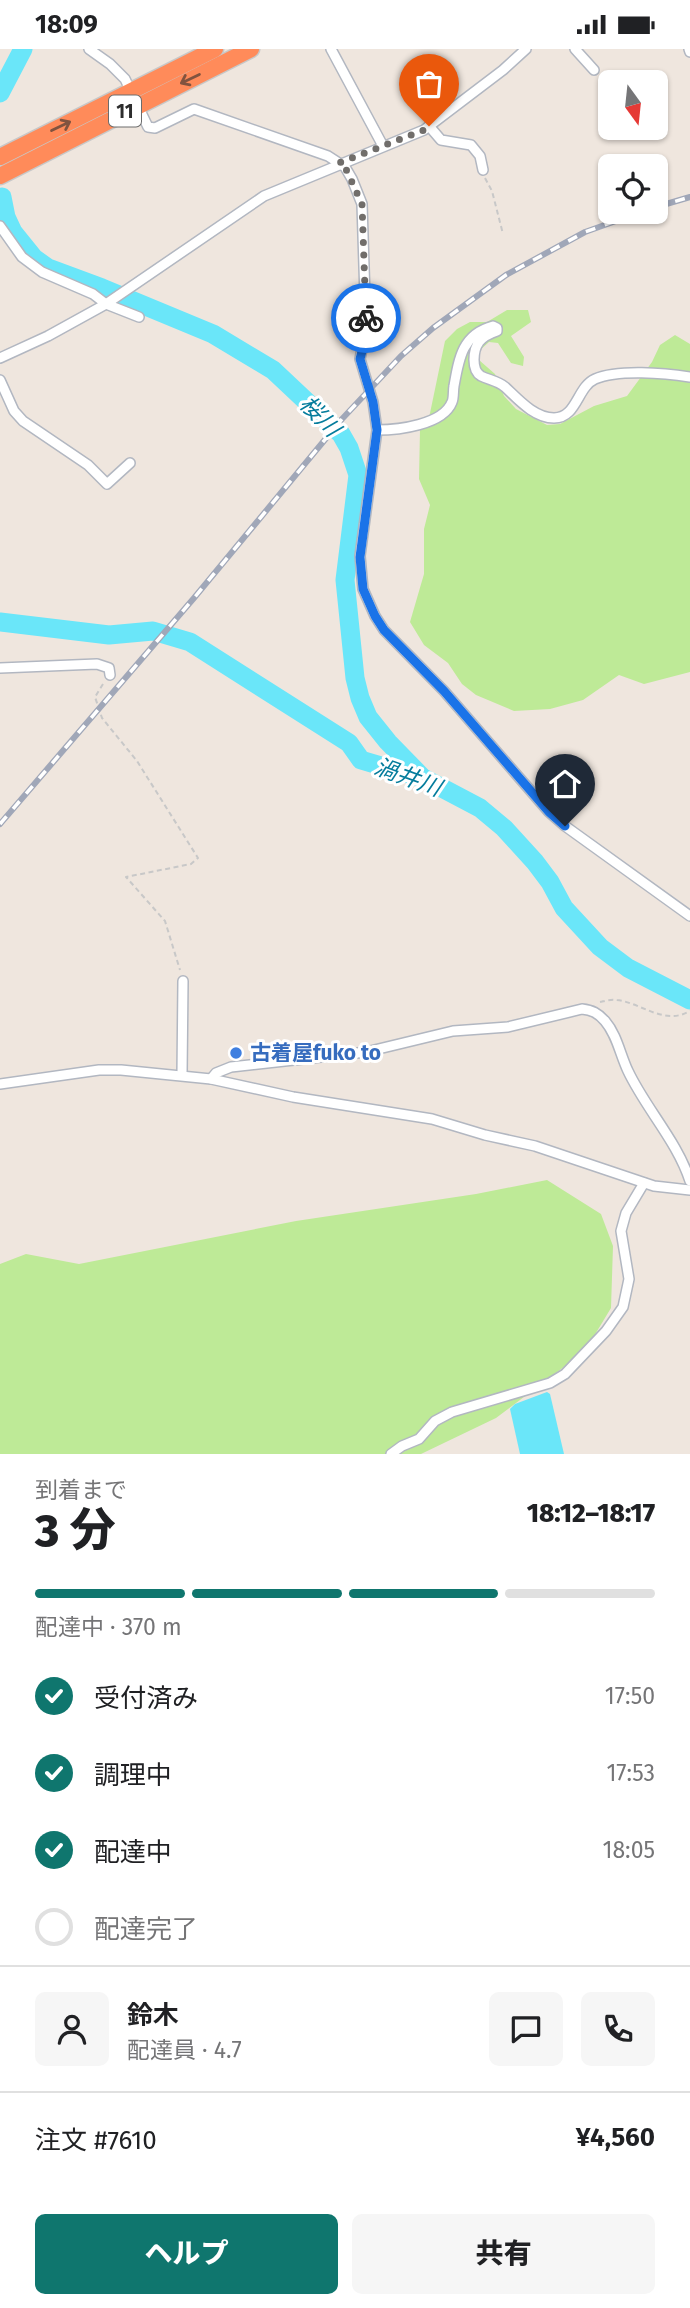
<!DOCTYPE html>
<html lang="ja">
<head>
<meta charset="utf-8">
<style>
	body { margin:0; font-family:"Fira Sans","Noto Sans JP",sans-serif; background:#f6f6f6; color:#202124; height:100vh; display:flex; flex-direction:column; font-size:26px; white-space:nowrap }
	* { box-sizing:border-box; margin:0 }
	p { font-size:23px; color:#757577 }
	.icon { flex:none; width:38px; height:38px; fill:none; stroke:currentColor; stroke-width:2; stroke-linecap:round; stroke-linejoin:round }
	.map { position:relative; height:1405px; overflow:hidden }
	.panel { display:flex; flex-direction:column; background:#fff; flex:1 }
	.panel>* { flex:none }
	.needle { width:46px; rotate:165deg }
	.tools { position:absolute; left:598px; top:21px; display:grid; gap:14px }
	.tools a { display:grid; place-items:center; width:70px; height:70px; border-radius:10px; background:#fff; box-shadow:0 2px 5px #0004; font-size:35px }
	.pin { position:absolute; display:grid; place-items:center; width:60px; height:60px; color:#fff; margin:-72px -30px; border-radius:50% 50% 50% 0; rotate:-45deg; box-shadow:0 0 7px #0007 }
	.pin .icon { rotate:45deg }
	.courier { position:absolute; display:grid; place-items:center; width:70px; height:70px; margin:-35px; border:5px solid #1a73e8; border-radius:50%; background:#fff; color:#222; box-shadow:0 2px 9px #0007 }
	.headline em { font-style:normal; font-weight:800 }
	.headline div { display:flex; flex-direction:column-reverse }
	.headline { display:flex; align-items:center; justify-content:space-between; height:119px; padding:0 35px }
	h1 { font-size:46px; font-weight:800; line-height:52px }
	.bar { display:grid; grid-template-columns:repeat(4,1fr); gap:10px 7px; align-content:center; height:84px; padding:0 35px }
	.bar i { height:9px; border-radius:5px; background:#e0e0e0 }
	.bar .selected { background:#0f766e }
	.bar p { grid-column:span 4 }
	.line { display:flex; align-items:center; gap:18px; padding:0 35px; border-top:2px solid #e0e0e0 }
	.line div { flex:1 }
	.round { display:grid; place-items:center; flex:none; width:74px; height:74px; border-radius:10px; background:#f6f6f6 }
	ol { padding:0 35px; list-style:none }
	li { display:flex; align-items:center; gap:21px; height:77px }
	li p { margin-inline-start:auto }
	li .icon { padding:7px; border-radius:50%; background:#0f766e; color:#fff; stroke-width:4 }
	li:last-child { color:#757577 }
	li i { width:38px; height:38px; border:4px solid #e0e0e0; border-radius:50% }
	.button { display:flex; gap:14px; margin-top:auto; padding:14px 35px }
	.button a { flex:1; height:80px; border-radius:10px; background:#0f766e; color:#fff; font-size:28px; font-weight:800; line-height:80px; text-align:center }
	.button a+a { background:#f6f6f6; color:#202124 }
	.status { display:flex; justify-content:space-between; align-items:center; height:49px; padding:0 35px; background:#fff; direction:ltr }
	.status svg { height:19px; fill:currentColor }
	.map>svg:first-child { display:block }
	.green { fill:#beea97 }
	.water { fill:#6ae6f9 }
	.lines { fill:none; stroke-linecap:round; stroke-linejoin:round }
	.river { stroke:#6ae6f9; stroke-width:19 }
	.street-casing { stroke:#b2b7c1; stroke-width:12 }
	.highway-casing { stroke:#c8c8c8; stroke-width:19 }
	.path { stroke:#c8c8c8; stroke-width:2; stroke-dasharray:5 3.5; stroke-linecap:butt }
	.street { stroke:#fff; stroke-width:9 }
	.highway { stroke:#ff8b5a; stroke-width:16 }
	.rail-casing { stroke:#a0a7b8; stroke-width:6 }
	.rail { stroke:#fff; stroke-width:3.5; stroke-dasharray:10; stroke-linecap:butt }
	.oneway { stroke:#81533f }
	.done { stroke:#716e6b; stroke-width:7; stroke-dasharray:0 12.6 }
	.route { stroke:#1a73e8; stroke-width:9 }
	.shop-dot { fill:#3f7fe0; stroke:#fff; stroke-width:2.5 }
	.labels { text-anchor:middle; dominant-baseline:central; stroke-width:6; stroke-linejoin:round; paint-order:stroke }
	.shield { fill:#fff; stroke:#6c6c6c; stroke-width:2 }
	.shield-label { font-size:19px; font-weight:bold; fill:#2d2d2d }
	.shop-label { font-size:21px; font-weight:bold; fill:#366cbe; stroke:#fff; text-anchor:start }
	.water-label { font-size:23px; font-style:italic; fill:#047c9c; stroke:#fff }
</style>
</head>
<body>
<div class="status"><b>18:09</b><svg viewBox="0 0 49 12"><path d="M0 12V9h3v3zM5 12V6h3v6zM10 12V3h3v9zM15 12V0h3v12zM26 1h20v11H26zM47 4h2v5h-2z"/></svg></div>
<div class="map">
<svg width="690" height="1405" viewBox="0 0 690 1405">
	<rect width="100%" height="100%" fill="#efe6de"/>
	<g class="green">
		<polygon points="507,261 528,261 531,273 511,287 524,308 523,317 511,314 498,294 489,293 479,302 479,311 495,325 504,347 516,360 547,376 560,375 594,357 627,347 652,313 660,296 675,286 690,295 690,623 644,635 619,626 583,651 550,660 514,662 476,646 462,635 448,614 424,596 410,573 424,525 424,480 430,456 419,430 420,381 429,369 445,292 457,280 470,273 487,273"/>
		<polygon points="547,1131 601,1165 613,1197 611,1259 585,1302 496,1369 421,1405 0,1405 0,1215 26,1205 79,1215 296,1172 476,1145"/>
	</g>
	<polygon class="water" points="547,1343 550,1345 564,1405 520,1405 510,1360 515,1355"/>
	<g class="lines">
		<g class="river">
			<polyline points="0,44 23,0"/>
			<polyline points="2,148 6,168 13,183 34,209 48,219 102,239 213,285 273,321 341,385 349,399 358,426 345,531 355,629 360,649 368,668 388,693 424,730"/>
			<polyline points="0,573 109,586 153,582 190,593 349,694 361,711 425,730 480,759 504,779 535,813 550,833 564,859 600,898 628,919 690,951"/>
		</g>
		<defs>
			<g id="street">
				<polyline points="89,0 110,15 125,30 148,78 155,79 194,60 328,107 345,118 352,130 362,155 366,280 360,310 373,353 377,381 360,507 363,540 375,567 384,581 444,642 549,763 565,777 690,867"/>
				<polyline points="331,0 383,97"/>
				<polyline points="575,0 594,21"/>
				<polyline points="689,0 690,3"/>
				<polyline points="429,77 441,91 471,96 480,107 483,121"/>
				<polyline points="0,177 22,208 42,223 93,245 106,255 139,268"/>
				<polyline points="0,309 48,287 106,255 264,147 424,81 503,21 526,0"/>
				<polyline points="0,331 14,362 23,372 88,416 107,435 130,414"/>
				<path d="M 377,381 C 398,381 443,376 452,353 C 454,349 453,342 454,337 C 459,308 463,285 493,277 L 497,279 L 497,282 C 491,284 483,288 479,293 C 473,301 471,321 481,327 C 489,331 498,332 505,338 C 518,350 534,369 554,369 C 577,369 577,338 595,330 C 618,320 665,324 690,328"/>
				<polyline points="0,619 97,615 109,619 110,626"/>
				<polyline points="182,1026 183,932"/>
				<path d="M 211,1030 L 216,1024 L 231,1018 L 366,1003 L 453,982 L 508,978 L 582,960 C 592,961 598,964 605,972 C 617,986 620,1005 628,1022 C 646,1060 677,1092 690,1132"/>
				<polyline points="0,1035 99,1021 121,1021 211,1030 293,1048 432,1070 485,1086 535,1097 654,1137 690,1141"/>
				<polyline points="391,1405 402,1397 419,1390 435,1372 452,1363 550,1334 565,1325 606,1282 623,1258 629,1230 621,1182 626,1164 644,1134"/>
			</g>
			<g id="highway">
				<polyline points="0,108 215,0"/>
				<polyline points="0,127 251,0"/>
			</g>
		</defs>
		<use href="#street" class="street-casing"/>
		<use href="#highway" class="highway-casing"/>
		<g class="path">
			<polyline points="485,129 492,142 503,185"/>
			<polyline points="103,635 95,648 102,669 137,712 198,809 191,815 126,828 165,872 180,921"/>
			<path d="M 600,953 C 605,952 611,950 617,951 C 642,954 664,977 690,962"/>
		</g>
		<use href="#street" class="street"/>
		<use href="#highway" class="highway"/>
		<defs>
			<g id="rail">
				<polyline points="656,158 690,148"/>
				<polyline points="0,775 194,549 342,370 401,307 433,279 506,226 585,183 641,163"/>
			</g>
		</defs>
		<use href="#rail" class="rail-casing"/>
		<use href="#rail" class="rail"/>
	</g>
	<defs><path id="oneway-shaft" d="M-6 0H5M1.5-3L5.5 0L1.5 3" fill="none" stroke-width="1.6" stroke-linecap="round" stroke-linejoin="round" transform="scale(1.75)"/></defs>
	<g class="oneway">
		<use href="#oneway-shaft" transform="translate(190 30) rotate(154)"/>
		<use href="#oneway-shaft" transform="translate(61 77) rotate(-26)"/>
	</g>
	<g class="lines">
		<polyline class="done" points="366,269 362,155 345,118 339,114 424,81 429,77"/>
		<polyline class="route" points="366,269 365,291 360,310 373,353 377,381 360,508 363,540 375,567 384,581 444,642 549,763 565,777"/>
	</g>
	<circle class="shop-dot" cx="236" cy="1004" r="7"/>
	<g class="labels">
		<rect class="shield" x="109" y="46.5" width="32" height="31" rx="5"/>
		<g class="shield-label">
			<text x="125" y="62">11</text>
		</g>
		<g class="shop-label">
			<text x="250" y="1004">古着屋fuko to</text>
		</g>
		<g class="water-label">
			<text transform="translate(320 367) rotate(46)">桜川</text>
			<text transform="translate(408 728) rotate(20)">渦井川</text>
		</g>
	</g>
</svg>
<div class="tools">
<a><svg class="needle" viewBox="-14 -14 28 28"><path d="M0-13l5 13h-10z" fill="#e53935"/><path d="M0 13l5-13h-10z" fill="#757577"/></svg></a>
<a><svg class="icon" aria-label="locate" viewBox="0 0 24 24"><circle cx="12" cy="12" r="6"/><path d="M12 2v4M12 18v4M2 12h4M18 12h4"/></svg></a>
</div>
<div class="pin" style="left:429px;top:77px;background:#ea580c"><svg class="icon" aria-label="bag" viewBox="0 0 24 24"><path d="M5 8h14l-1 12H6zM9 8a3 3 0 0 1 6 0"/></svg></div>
<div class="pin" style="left:565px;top:777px;background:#1f2937"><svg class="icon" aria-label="home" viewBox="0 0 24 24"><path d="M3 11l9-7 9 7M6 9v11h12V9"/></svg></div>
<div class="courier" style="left:366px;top:269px"><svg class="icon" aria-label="bike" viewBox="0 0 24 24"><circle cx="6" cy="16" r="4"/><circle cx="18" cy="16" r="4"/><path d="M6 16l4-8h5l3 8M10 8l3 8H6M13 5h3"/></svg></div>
</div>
<section class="panel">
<div class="headline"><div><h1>3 分</h1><p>到着まで</p></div><em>18:12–18:17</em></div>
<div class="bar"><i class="selected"></i><i class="selected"></i><i class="selected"></i><i></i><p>配達中 · 370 m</p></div>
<ol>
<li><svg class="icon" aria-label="check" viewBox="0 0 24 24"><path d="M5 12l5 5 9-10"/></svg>受付済み<p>17:50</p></li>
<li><svg class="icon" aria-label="check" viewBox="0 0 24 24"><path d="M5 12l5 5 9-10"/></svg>調理中<p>17:53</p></li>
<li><svg class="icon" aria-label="check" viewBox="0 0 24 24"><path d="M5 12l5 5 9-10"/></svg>配達中<p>18:05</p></li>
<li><i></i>配達完了</li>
</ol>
<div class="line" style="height:126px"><a class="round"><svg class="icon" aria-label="person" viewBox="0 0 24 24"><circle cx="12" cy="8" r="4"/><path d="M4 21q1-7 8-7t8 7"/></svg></a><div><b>鈴木</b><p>配達員 · 4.7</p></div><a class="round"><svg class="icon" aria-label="chat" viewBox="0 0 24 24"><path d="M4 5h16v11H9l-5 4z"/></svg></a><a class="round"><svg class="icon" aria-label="phone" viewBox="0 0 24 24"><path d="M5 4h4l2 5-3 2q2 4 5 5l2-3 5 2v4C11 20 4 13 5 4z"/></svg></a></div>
<div class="line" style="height:91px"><div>注文 #7610</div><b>¥4,560</b></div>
<div class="button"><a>ヘルプ</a><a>共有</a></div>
</section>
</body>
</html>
